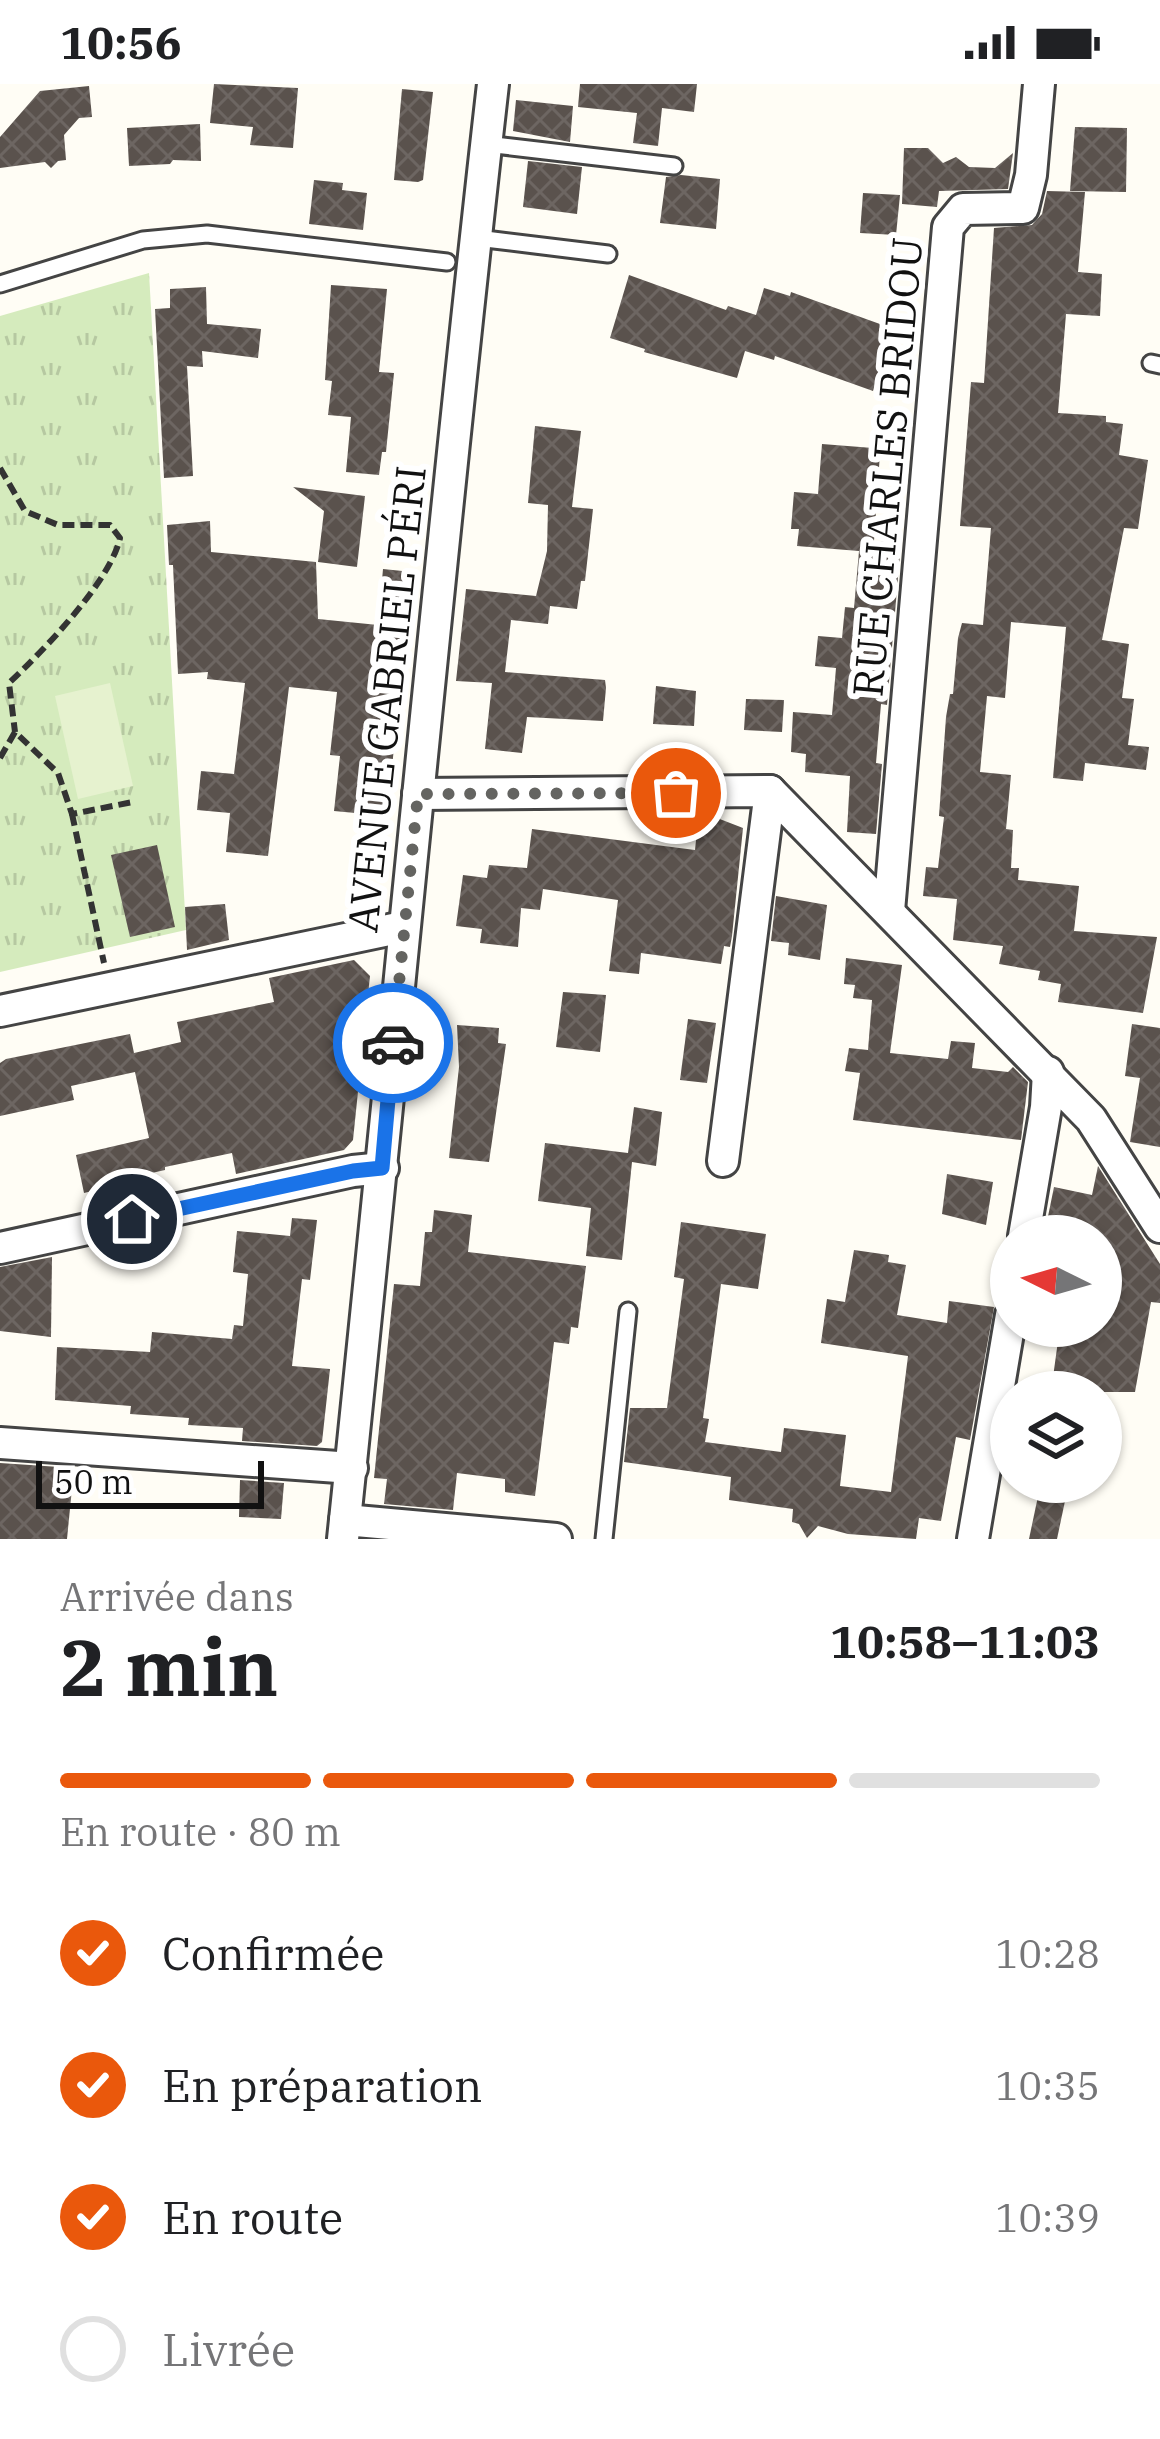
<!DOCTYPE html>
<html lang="fr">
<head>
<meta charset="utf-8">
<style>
	body { margin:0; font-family:"IBM Plex Serif",serif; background:#f6f6f6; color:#202124; height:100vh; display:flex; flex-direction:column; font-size:45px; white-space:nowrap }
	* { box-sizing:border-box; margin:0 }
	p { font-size:39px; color:#757577 }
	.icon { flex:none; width:66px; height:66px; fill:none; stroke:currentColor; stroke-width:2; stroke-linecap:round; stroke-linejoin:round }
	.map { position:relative; height:1455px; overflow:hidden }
	.drawer { display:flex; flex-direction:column; background:#fff; flex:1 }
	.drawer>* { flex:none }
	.needle { width:78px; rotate:275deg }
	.buttons { position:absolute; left:990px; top:1131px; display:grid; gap:24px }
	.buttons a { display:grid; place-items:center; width:132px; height:132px; border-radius:50%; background:#fff; box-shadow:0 3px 9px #0004; font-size:60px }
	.scale { position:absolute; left:36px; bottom:30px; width:228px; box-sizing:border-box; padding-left:12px; border:6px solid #111; border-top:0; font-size:33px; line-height:42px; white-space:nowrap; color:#111; -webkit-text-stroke:9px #fff; paint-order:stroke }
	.pin { position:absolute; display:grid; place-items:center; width:102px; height:102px; color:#fff; margin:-51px; border:6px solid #fff; border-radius:50%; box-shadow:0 3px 12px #0007 }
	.courier { position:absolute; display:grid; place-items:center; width:120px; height:120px; margin:-60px; border:9px solid #1a73e8; border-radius:50%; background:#fff; color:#222; box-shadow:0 3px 15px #0007 }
	.head em { font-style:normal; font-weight:700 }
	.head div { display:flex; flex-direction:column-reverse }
	.head { display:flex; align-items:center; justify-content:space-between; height:204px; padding:0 60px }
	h1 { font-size:78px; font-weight:700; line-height:90px }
	.bar { display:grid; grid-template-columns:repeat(4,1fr); gap:18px 12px; align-content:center; height:144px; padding:0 60px }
	.bar i { height:15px; border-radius:9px; background:#e0e0e0 }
	.bar .selected { background:#ea580c }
	.bar p { grid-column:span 4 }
	ol { padding:0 60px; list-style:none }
	li { display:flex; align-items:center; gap:36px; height:132px }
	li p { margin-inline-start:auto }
	li .icon { padding:12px; border-radius:50%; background:#ea580c; color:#fff; stroke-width:4 }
	li:last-child { color:#757577 }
	li i { width:66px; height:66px; border:6px solid #e0e0e0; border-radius:50% }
	.status { display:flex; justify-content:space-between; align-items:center; height:84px; padding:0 60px; background:#fff; direction:ltr }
	.status svg { height:33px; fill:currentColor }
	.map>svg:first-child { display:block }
	.park { fill:url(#park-tufts) }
	.pitch { fill:#e6f2cf }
	.building { fill:url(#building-cross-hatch) }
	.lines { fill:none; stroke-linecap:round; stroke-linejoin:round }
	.lane-casing { stroke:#444; stroke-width:21 }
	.street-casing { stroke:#444; stroke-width:36 }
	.path { stroke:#333; stroke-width:6; stroke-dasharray:12 6; stroke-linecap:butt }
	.lane { stroke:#fff; stroke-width:15 }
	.street { stroke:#fff; stroke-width:30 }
	.done { stroke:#646461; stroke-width:12; stroke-dasharray:0 21.6 }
	.route { stroke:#1a73e8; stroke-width:15 }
	.labels { text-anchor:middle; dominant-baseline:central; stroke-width:12; stroke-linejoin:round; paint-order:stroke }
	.street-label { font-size:42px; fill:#111; stroke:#fff }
</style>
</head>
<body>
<div class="status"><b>10:56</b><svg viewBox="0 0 49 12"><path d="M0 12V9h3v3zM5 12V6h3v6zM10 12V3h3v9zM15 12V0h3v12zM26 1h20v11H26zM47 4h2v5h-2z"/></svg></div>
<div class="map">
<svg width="1160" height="1455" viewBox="0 0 1160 1455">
	<defs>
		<pattern id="park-tufts" width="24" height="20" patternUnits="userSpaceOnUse" patternTransform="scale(3)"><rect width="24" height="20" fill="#d5ebbd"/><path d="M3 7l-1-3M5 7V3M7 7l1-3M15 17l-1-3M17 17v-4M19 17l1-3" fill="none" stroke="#b6c8a1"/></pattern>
		<pattern id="building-cross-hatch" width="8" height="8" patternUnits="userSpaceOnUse" patternTransform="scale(3)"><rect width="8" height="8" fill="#5a524d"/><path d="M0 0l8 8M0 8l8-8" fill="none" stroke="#6d6662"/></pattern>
	</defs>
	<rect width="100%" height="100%" fill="#fffdf5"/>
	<polygon class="park" points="149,189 186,846 0,888 0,232"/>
	<polygon class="pitch" points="110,599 133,702 78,715 55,612"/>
	<g class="building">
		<polygon points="214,0 298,4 293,64 250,61 253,43 210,39"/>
		<polygon points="580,0 697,0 694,28 662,24 658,62 633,59 637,29 578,23"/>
		<polygon points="89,2 92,33 79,34 64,51 66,76 58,77 51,84 45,78 0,84 0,53 40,7"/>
		<polygon points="402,5 433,8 423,96 418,98 394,96"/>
		<polygon points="516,16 573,22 570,58 513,47"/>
		<polygon points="200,40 201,77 173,76 170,80 129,82 127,44"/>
		<polygon points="1075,43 1127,44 1126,108 1070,107"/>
		<polygon points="904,64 928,64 943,79 956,73 969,83 995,84 1013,69 1008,105 939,107 937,123 902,120"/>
		<polygon points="528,77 582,83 577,130 523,123"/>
		<polygon points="681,91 720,95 716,145 660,139 666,93"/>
		<polygon points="314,96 343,99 342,106 367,109 363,146 309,140"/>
		<polygon points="1047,107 1085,108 1078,188 1102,190 1100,232 1066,230 1058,329 1106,332 1106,338 1123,340 1119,371 1148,376 1138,445 1124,444 1102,556 1129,560 1122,614 1134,615 1128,661 1149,663 1146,686 1085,679 1083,697 1053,694 1066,543 1011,538 1005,614 987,612 980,688 1011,691 1006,745 1013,746 1011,784 1019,784 1018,796 1079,802 1074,847 1157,853 1143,929 1058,918 1061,900 1038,896 1040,887 999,880 1003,862 953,856 957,815 923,812 926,783 938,784 944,733 939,732 946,633 950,610 953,610 958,554 962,539 983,541 991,444 960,442 971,298 984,299 994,144 1032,141 1042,130"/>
		<polygon points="863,109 900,111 896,151 860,149"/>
		<polygon points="629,191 726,226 728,222 756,231 764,204 790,212 791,208 891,244 873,307 775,272 774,276 745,267 737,294 644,268 645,265 610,254"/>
		<polygon points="331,201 387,205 379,288 394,289 386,368 382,368 379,391 346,388 351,333 328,331 332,297 325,296"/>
		<polygon points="206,203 207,240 261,245 258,274 202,267 203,283 187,282 193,392 164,394 155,225 170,224 170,205"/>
		<polygon points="535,342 581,347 572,423 593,425 585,497 581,497 577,525 550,522 548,540 511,536 505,588 605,596 606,604 603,637 527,633 522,669 485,665 492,599 456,597 466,505 536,512 547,467 548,421 528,419"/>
		<polygon points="822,360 873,364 872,369 880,369 874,457 901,459 887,621 881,620 876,679 882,680 876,750 847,748 850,692 805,688 806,670 791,668 793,628 832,631 836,584 815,582 818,552 842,554 845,523 854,524 859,467 797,462 799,445 791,445 794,408 818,410"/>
		<polygon points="293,403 365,412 357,483 318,478 324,427"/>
		<polygon points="210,437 211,468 316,478 318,535 378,541 383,485 412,488 387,732 334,727 340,672 330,671 337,608 289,603 268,772 226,768 230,729 197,726 201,687 234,690 245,599 207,595 208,588 178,590 173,481 169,481 167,441"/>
		<polygon points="656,602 696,607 694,642 653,640"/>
		<polygon points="746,615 784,616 782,648 744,646"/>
		<polygon points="699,727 743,744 732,852 730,863 724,862 721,880 641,869 639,890 609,887 618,816 543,805 540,826 521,824 518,863 480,859 482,845 456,842 463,791 487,794 489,781 527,784 532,745 695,766"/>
		<polygon points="157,761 175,843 130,853 111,771"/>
		<polygon points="776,812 827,821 820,876 788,871 789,859 771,857"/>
		<polygon points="225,820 229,856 187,866 185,823"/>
		<polygon points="846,874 902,881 890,969 948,975 951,957 975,959 972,984 1008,988 1013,983 1028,998 1021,1056 853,1036 860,989 845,987 849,964 868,966 872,916 853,914 855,901 844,900"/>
		<polygon points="354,876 370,892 353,1056 344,1066 236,1090 232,1069 165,1083 165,1086 112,1098 113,1102 84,1109 76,1071 149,1054 135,988 71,1002 74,1016 0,1032 0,979 6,975 130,950 134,969 181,958 177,938 274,918 269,894"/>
		<polygon points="563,908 606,911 600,968 556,963"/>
		<polygon points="688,935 716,939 707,999 680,996"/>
		<polygon points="1132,940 1160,944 1160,1063 1130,1058 1140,994 1125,992"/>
		<polygon points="457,941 499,944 498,959 506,960 489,1078 449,1074 459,983"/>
		<polygon points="634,1023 662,1028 656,1082 632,1078 622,1176 586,1172 591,1124 538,1117 545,1059 628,1069"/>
		<polygon points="1098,1082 1160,1180 1160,1219 1151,1218 1135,1308 1051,1308 1060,1242 1101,1242 1101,1152 1044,1152 1054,1103 1092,1111"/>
		<polygon points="947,1090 993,1098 986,1141 942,1130"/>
		<polygon points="434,1126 472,1131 468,1168 586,1182 578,1244 571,1243 569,1260 554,1258 535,1412 505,1408 505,1395 457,1389 453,1426 384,1420 387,1395 374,1394 394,1200 420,1202 425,1148 432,1148"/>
		<polygon points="292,1134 317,1136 310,1196 302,1195 292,1282 330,1285 322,1358 317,1362 242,1357 243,1344 188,1341 189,1334 130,1330 131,1322 55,1316 57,1263 150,1268 152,1248 232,1255 234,1241 243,1242 248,1190 233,1188 237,1147 290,1152"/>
		<polygon points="681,1138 766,1150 758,1205 721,1200 703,1334 709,1335 705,1358 781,1368 784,1344 846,1351 840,1402 891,1408 908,1272 821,1259 827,1215 845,1218 854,1166 889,1171 888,1178 906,1181 897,1231 947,1239 949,1217 994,1223 970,1356 956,1353 941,1437 919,1434 916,1455 848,1450 818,1442 807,1454 799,1440 792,1438 793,1425 729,1416 731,1393 624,1378 630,1324 667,1324 684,1195 674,1193"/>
		<polygon points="52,1173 51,1253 0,1247 0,1183"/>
		<polygon points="0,1379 74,1384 67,1455 0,1455"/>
		<polygon points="240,1396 284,1399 281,1435 239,1433"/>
		<polygon points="1041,1398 1069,1398 1057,1455 1029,1455"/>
	</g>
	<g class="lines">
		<defs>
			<g id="lane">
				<polyline points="486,60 674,82"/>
				<polyline points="477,154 608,170"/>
				<polyline points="0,200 143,156 207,150 447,178"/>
				<polyline points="1151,279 1160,281"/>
				<polyline points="604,1455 628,1227"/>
			</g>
			<g id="street">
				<polyline points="418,710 770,707 1091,1035 1160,1143"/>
				<polyline points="889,827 948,143 963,125 1023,124 1031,91 1039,0"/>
				<polyline points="0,927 403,843"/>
				<polyline points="723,1077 770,707"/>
				<polyline points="1024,1152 1046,1023 1048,988"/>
				<polyline points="0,1164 353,1087 383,1084"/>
				<polyline points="0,1359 352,1384"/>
				<polyline points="345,1436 556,1455"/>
				<path d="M 343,1455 C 394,970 438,484 493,0"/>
				<polyline points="973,1455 1011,1231"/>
			</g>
		</defs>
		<use href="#lane" class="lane-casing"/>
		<use href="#street" class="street-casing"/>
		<g class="path">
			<path d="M 0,384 L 25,427 L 58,441 L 110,441 L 120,454 C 110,498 43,567 9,599 L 15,648"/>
			<polyline points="0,674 15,648 58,689 72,730 133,718"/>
			<polyline points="72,730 104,879"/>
		</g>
		<use href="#lane" class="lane"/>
		<use href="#street" class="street"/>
	</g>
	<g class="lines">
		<polyline class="done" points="393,959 418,710 676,709"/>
		<polyline class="route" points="132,1135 353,1087 382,1084 393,959"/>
	</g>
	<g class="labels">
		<g class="street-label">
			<text transform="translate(887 383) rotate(-85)">RUE CHARLES BRIDOU</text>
			<text transform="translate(386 615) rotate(-84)">AVENUE GABRIEL PÉRI</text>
		</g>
	</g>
</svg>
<div class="buttons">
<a><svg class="needle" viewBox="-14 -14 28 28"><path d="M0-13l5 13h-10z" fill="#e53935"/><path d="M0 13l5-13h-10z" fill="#757577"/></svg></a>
<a><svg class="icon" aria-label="layers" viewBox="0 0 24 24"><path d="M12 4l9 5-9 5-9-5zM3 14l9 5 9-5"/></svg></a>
</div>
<div class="scale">50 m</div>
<div class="pin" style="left:676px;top:709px;background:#ea580c"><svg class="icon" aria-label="bag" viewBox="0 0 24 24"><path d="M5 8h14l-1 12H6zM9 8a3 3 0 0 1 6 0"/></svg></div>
<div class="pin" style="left:132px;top:1135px;background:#1f2937"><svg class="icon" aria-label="home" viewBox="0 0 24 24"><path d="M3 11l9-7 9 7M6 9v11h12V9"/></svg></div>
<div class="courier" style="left:393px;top:959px"><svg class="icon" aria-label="car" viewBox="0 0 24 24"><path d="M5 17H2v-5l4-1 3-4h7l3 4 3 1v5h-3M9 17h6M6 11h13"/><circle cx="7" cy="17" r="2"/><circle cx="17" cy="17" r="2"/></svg></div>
</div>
<section class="drawer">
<div class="head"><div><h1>2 min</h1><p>Arrivée dans</p></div><em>10:58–11:03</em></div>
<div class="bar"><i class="selected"></i><i class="selected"></i><i class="selected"></i><i></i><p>En route · 80 m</p></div>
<ol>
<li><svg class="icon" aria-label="check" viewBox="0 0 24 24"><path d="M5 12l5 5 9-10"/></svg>Confirmée<p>10:28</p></li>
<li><svg class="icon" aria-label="check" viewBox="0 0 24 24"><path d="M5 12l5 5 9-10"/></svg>En préparation<p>10:35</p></li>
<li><svg class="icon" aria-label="check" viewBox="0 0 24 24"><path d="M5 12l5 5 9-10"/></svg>En route<p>10:39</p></li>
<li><i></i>Livrée</li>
</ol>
</section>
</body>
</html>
